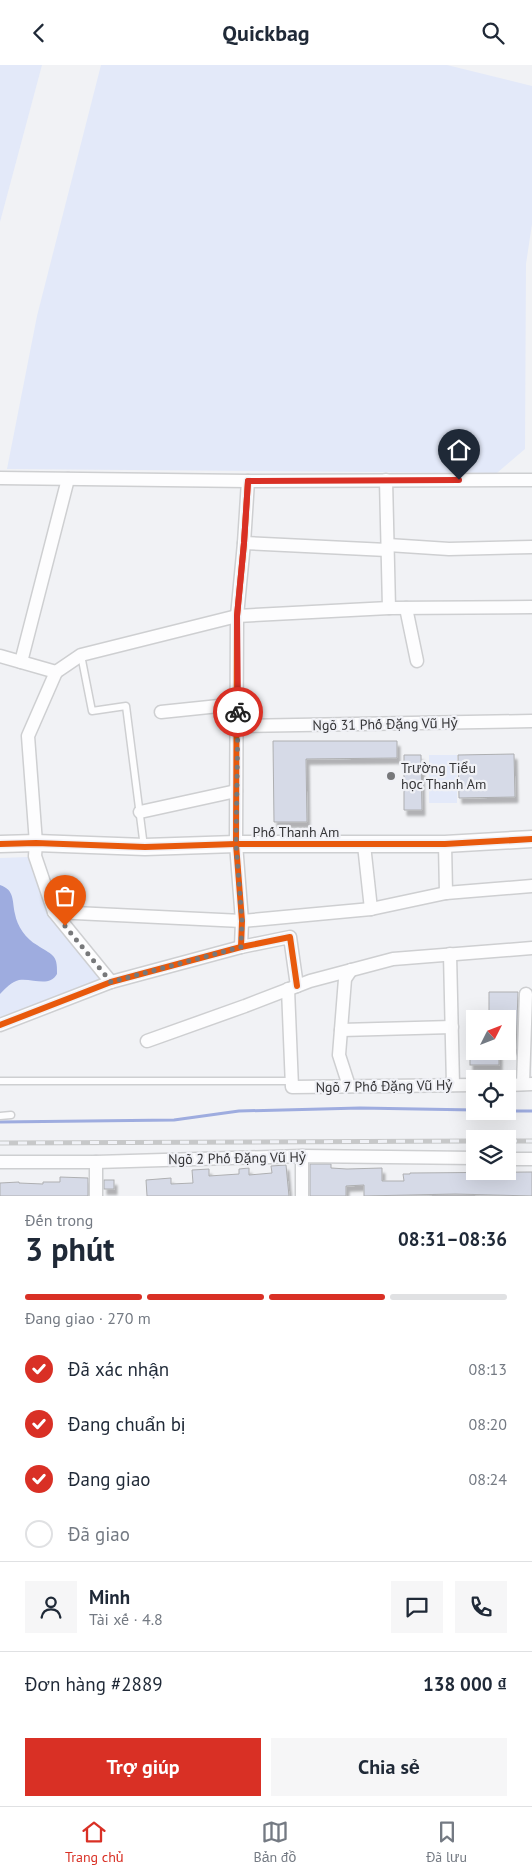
<!DOCTYPE html>
<html lang="vi">
<head>
<meta charset="utf-8">
<style>
	body { margin:0; font-family:"PT Sans",sans-serif; background:#f6f6f7; color:#1f2937; height:100vh; display:flex; flex-direction:column; font-size:19px; white-space:nowrap }
	* { box-sizing:border-box; margin:0 }
	p { font-size:16px; color:#747a83 }
	.icon { flex:none; width:28px; height:28px; fill:none; stroke:currentColor; stroke-width:2; stroke-linecap:round; stroke-linejoin:round }
	.map { position:relative; height:1131px; overflow:hidden }
	.drawer { display:flex; flex-direction:column; background:#fff; flex:1 }
	.drawer>* { flex:none }
	.needle { width:32px; rotate:48deg }
	.buttons { position:absolute; left:466px; top:945px; display:grid; gap:10px }
	.buttons a { display:grid; place-items:center; width:50px; height:50px; border-radius:0px; background:#fff; box-shadow:0 5px 20px #0002; font-size:25px }
	.pin { position:absolute; display:grid; place-items:center; width:42px; height:42px; color:#fff; margin:-51px -21px; border-radius:50% 50% 50% 0; rotate:-45deg; box-shadow:0 0 5px #0007 }
	.pin .icon { rotate:45deg }
	.courier { position:absolute; display:grid; place-items:center; width:50px; height:50px; margin:-25px; border:4px solid #d93025; border-radius:50%; background:#fff; color:#222; box-shadow:0 1px 6px #0007 }
	.summary em { font-style:normal; font-weight:700 }
	.summary div { display:flex; flex-direction:column-reverse }
	.summary { display:flex; align-items:center; justify-content:space-between; height:85px; padding:0 25px }
	h1 { font-size:32px; font-weight:700; line-height:38px }
	.bar { display:grid; grid-template-columns:repeat(4,1fr); gap:8px 5px; align-content:center; height:60px; padding:0 25px }
	.bar i { height:6px; border-radius:4px; background:#e0e1e3 }
	.bar .on { background:#d93025 }
	.bar p { grid-column:span 4 }
	.line { display:flex; align-items:center; gap:12px; padding:0 25px; border-top:1px solid #e0e1e3 }
	.line div { flex:1 }
	.round { display:grid; place-items:center; flex:none; width:52px; height:52px; border-radius:0px; background:#f6f6f7 }
	ol { padding:0 25px; list-style:none }
	li { display:flex; align-items:center; gap:15px; height:55px }
	li p { margin-inline-start:auto }
	li .icon { padding:5px; border-radius:50%; background:#d93025; color:#fff; stroke-width:4 }
	li:last-child { color:#747a83 }
	li i { width:28px; height:28px; border:2px solid #e0e1e3; border-radius:50% }
	.button { display:flex; gap:10px; margin-top:auto; padding:10px 25px }
	.button a { flex:1; height:58px; border-radius:0px; background:#d93025; color:#fff; font-size:20px; font-weight:700; line-height:58px; text-align:center }
	.button a+a { background:#f6f6f7; color:#1f2937 }
	header { display:flex; justify-content:space-between; align-items:center; height:65px; padding:0 25px; background:#fff; font-size:22px; font-weight:700 }
	.dock { display:flex; justify-content:space-around; align-items:center; height:70px; border-top:1px solid #e0e1e3; background:#fff; font-size:14px; color:#747a83 }
	.dock a { display:grid; justify-items:center; gap:2px }
	.dock .on { color:#d93025 }
	.map>svg:first-child { display:block }
	.green { fill:#e3e9f9 }
	.water { fill:#9eacdf }
	.lines { fill:none; stroke-linecap:round; stroke-linejoin:round }
	.stream { stroke:#9eacdf; stroke-width:3 }
	.building { fill:#d6dae7; stroke:#aeafb1; filter:url(#shadow) }
	.lane-casing { stroke:#cecfd1; stroke-width:9 }
	.street-casing { stroke:#cecfd1; stroke-width:15 }
	.secondary-casing { stroke:#cecfd1; stroke-width:19 }
	.lane { stroke:#fdfdfe; stroke-width:6 }
	.street { stroke:#fdfdfe; stroke-width:12 }
	.secondary { stroke:#fdfdfe; stroke-width:16 }
	.rail-casing { stroke:#c7c8c9; stroke-width:5 }
	.rail { stroke:#f0f1f6; stroke-width:3; stroke-dasharray:9; stroke-linecap:butt }
	.cycleway-casing { stroke:#f0f1f6; stroke-width:9 }
	.cycleway { stroke:#e8590c; stroke-width:6 }
	.done { stroke:#77787a; stroke-width:5; stroke-dasharray:0 9 }
	.route { stroke:#d93025; stroke-width:6 }
	.poi-dot { fill:#77787a; stroke:#f0f1f6; stroke-width:2 }
	.labels { text-anchor:middle; dominant-baseline:central; stroke-width:4.5; stroke-linejoin:round; paint-order:stroke }
	.street-label { font-size:14px; fill:#363638; stroke:#f0f1f6 }
	.poi-label { font-size:14px; fill:#363638; stroke:#f0f1f6; text-anchor:start }
</style>
</head>
<body>
<header><svg class="icon" aria-label="back" viewBox="0 0 24 24"><path d="M15 5l-7 7 7 7"/></svg>Quickbag<svg class="icon" aria-label="search" viewBox="0 0 24 24"><circle cx="10" cy="10" r="6"/><path d="M15 15l6 6"/></svg></header>
<div class="map">
<svg width="532" height="1131" viewBox="0 0 532 1131">
	<defs>
		<filter id="shadow"><feDropShadow dx="3" dy="5.5" stdDeviation="1" flood-color="#0004"/></filter>
	</defs>
	<rect width="100%" height="100%" fill="#f1f2f5"/>
	<g class="green">
		<polygon points="0,0 42,0 0,157"/>
		<polygon points="101,0 447,0 532,21 532,159 526,199 525,384 497,408 7,404 37,251"/>
		<rect x="429" y="690" width="28" height="48"/>
		<polygon points="28,792 52,855 103,915 0,954 0,793"/>
	</g>
	<path class="water" d="M 0,820 C 15,825 12,836 15,849 C 17,861 26,874 37,880 C 51,890 58,888 57,909 C 49,923 33,913 19,915 C 11,917 6,923 0,929 Z"/>
	<g class="lines">
		<g class="stream">
			<polyline points="508,1046 532,1046"/>
			<polyline points="0,1057 174,1055 239,1046 360,1043 475,1045"/>
		</g>
	</g>
	<g class="building">
		<polygon points="273,676 397,676 397,693 306,694 307,757 274,757"/>
		<polygon points="514,689 515,732 459,733 458,690"/>
		<polygon points="404,690 421,690 422,745 404,745"/>
		<polygon points="489,927 518,927 516,984 508,984 508,954 489,954"/>
		<rect x="470" y="986" width="29" height="14"/>
		<polygon points="310,1099 331,1099 331,1103 347,1104 382,1103 382,1116 404,1116 403,1109 410,1109 410,1108 532,1107 532,1131 455,1129 364,1131 364,1120 346,1121 346,1131 310,1131"/>
		<polygon points="286,1100 289,1131 147,1131 146,1115 171,1113 171,1119 193,1118 192,1105 209,1104 209,1111 239,1109 239,1104 249,1103 249,1110 272,1108 271,1101"/>
		<polygon points="60,1112 88,1113 88,1131 0,1131 0,1118 19,1117 19,1118 43,1119 43,1117 60,1117"/>
		<rect x="104" y="1115" width="10" height="9"/>
	</g>
	<g class="lines">
		<defs>
			<g id="lane">
				<polyline points="81,590 92,646 126,641 144,782"/>
				<polyline points="0,1016 292,1016"/>
				<polyline points="0,1051 11,1050"/>
			</g>
			<g id="street">
				<polyline points="0,413 248,416 532,415"/>
				<polyline points="386,415 389,543"/>
				<polyline points="244,478 387,485"/>
				<polyline points="388,480 449,484 532,482"/>
				<polyline points="406,543 417,596"/>
				<polyline points="0,591 56,607"/>
				<polyline points="21,597 68,414"/>
				<polyline points="56,607 81,590 237,551 389,543 532,542"/>
				<polyline points="56,607 28,671 36,778 35,791 54,847 111,917"/>
				<polyline points="161,647 238,639"/>
				<polyline points="238,661 532,656"/>
				<polyline points="140,747 236,726"/>
				<polyline points="445,779 446,828"/>
				<polyline points="364,780 371,844"/>
				<polyline points="54,847 242,856 371,844 446,828 532,821"/>
				<polyline points="241,882 242,856 236,779 237,551 244,478 248,416"/>
				<polyline points="450,889 453,1020"/>
				<polyline points="288,924 292,1022 475,1020"/>
				<polyline points="0,960 111,917 241,882 290,872 297,921"/>
				<polyline points="341,965 452,962"/>
				<polyline points="147,976 245,941 310,916 393,894 532,883"/>
				<polyline points="523,1019 526,929"/>
				<polyline points="508,1020 532,1019"/>
				<polyline points="349,1021 339,990 345,914 351,905"/>
				<polyline points="508,1094 532,1094"/>
				<polyline points="0,1097 96,1097 302,1091 475,1093"/>
				<polyline points="96,1131 96,1097"/>
				<polyline points="302,1131 302,1091"/>
			</g>
			<polyline id="secondary" points="0,779 36,778 145,782 236,779 445,779 532,774"/>
		</defs>
		<use href="#lane" class="lane-casing"/>
		<use href="#street" class="street-casing"/>
		<use href="#secondary" class="secondary-casing"/>
		<use href="#lane" class="lane"/>
		<use href="#street" class="street"/>
		<use href="#secondary" class="secondary"/>
		<defs>
			<g id="rail">
				<polyline points="508,1076 532,1076"/>
				<polyline points="0,1078 475,1076"/>
			</g>
		</defs>
		<use href="#rail" class="rail-casing"/>
		<use href="#rail" class="rail"/>
		<defs>
			<g id="cycleway">
				<polyline points="0,779 36,778 145,782 236,779 445,779 532,774"/>
				<polyline points="241,882 242,856 236,779 237,551 244,478 248,416"/>
				<polyline points="0,960 111,917 241,882 290,872 297,921"/>
			</g>
		</defs>
		<use href="#cycleway" class="cycleway-casing"/>
		<use href="#cycleway" class="cycleway"/>
	</g>
	<g class="lines">
		<polyline class="done" points="65,861 111,917 241,882 242,856 236,779 238,647"/>
		<polyline class="route" points="238,647 237,551 244,478 248,416 459,415"/>
	</g>
	<circle class="poi-dot" cx="391" cy="711" r="5"/>
	<g class="labels">
		<g class="street-label">
			<text transform="translate(385 659) rotate(-1)">Ngõ 31 Phố Đặng Vũ Hỷ</text>
			<text x="296" y="767">Phố Thanh Am</text>
			<text transform="translate(384 1021) rotate(-1)">Ngõ 7 Phố Đặng Vũ Hỷ</text>
			<text transform="translate(237 1093) rotate(-1)">Ngõ 2 Phố Đặng Vũ Hỷ</text>
		</g>
		<g class="poi-label">
			<text x="401" y="703">Trường Tiểu<tspan x="401" dy="16">học Thanh Am</tspan></text>
		</g>
	</g>
</svg>
<div class="buttons">
<a><svg class="needle" viewBox="-14 -14 28 28"><path d="M0-13l5 13h-10z" fill="#e53935"/><path d="M0 13l5-13h-10z" fill="#747a83"/></svg></a>
<a><svg class="icon" aria-label="locate" viewBox="0 0 24 24"><circle cx="12" cy="12" r="6"/><path d="M12 2v4M12 18v4M2 12h4M18 12h4"/></svg></a>
<a><svg class="icon" aria-label="layers" viewBox="0 0 24 24"><path d="M12 4l9 5-9 5-9-5zM3 14l9 5 9-5"/></svg></a>
</div>
<div class="pin" style="left:65px;top:861px;background:#ea580c"><svg class="icon" aria-label="bag" viewBox="0 0 24 24"><path d="M5 8h14l-1 12H6zM9 8a3 3 0 0 1 6 0"/></svg></div>
<div class="pin" style="left:459px;top:415px;background:#1f2937"><svg class="icon" aria-label="home" viewBox="0 0 24 24"><path d="M3 11l9-7 9 7M6 9v11h12V9"/></svg></div>
<div class="courier" style="left:238px;top:647px"><svg class="icon" aria-label="bike" viewBox="0 0 24 24"><circle cx="6" cy="16" r="4"/><circle cx="18" cy="16" r="4"/><path d="M6 16l4-8h5l3 8M10 8l3 8H6M13 5h3"/></svg></div>
</div>
<section class="drawer">
<div class="summary"><div><h1>3 phút</h1><p>Đến trong</p></div><em>08:31–08:36</em></div>
<div class="bar"><i class="on"></i><i class="on"></i><i class="on"></i><i></i><p>Đang giao · 270 m</p></div>
<ol>
<li><svg class="icon" aria-label="check" viewBox="0 0 24 24"><path d="M5 12l5 5 9-10"/></svg>Đã xác nhận<p>08:13</p></li>
<li><svg class="icon" aria-label="check" viewBox="0 0 24 24"><path d="M5 12l5 5 9-10"/></svg>Đang chuẩn bị<p>08:20</p></li>
<li><svg class="icon" aria-label="check" viewBox="0 0 24 24"><path d="M5 12l5 5 9-10"/></svg>Đang giao<p>08:24</p></li>
<li><i></i>Đã giao</li>
</ol>
<div class="line" style="height:90px"><a class="round"><svg class="icon" aria-label="person" viewBox="0 0 24 24"><circle cx="12" cy="8" r="4"/><path d="M4 21q1-7 8-7t8 7"/></svg></a><div><b>Minh</b><p>Tài xế · 4.8</p></div><a class="round"><svg class="icon" aria-label="chat" viewBox="0 0 24 24"><path d="M4 5h16v11H9l-5 4z"/></svg></a><a class="round"><svg class="icon" aria-label="phone" viewBox="0 0 24 24"><path d="M5 4h4l2 5-3 2q2 4 5 5l2-3 5 2v4C11 20 4 13 5 4z"/></svg></a></div>
<div class="line" style="height:65px"><div>Đơn hàng #2889</div><b>138 000 ₫</b></div>
<div class="button"><a>Trợ giúp</a><a>Chia sẻ</a></div>
</section>
<nav class="dock">
<a class="on"><svg class="icon" aria-label="home" viewBox="0 0 24 24"><path d="M3 11l9-7 9 7M6 9v11h12V9"/></svg>Trang chủ</a>
<a><svg class="icon" aria-label="map" viewBox="0 0 24 24"><path d="M3 6l6-2 6 2 6-2v14l-6 2-6-2-6 2zM9 4v14M15 6v14"/></svg>Bản đồ</a>
<a><svg class="icon" aria-label="saved" viewBox="0 0 24 24"><path d="M7 4h10v16l-5-4-5 4z"/></svg>Đã lưu</a>
</nav>
</body>
</html>
